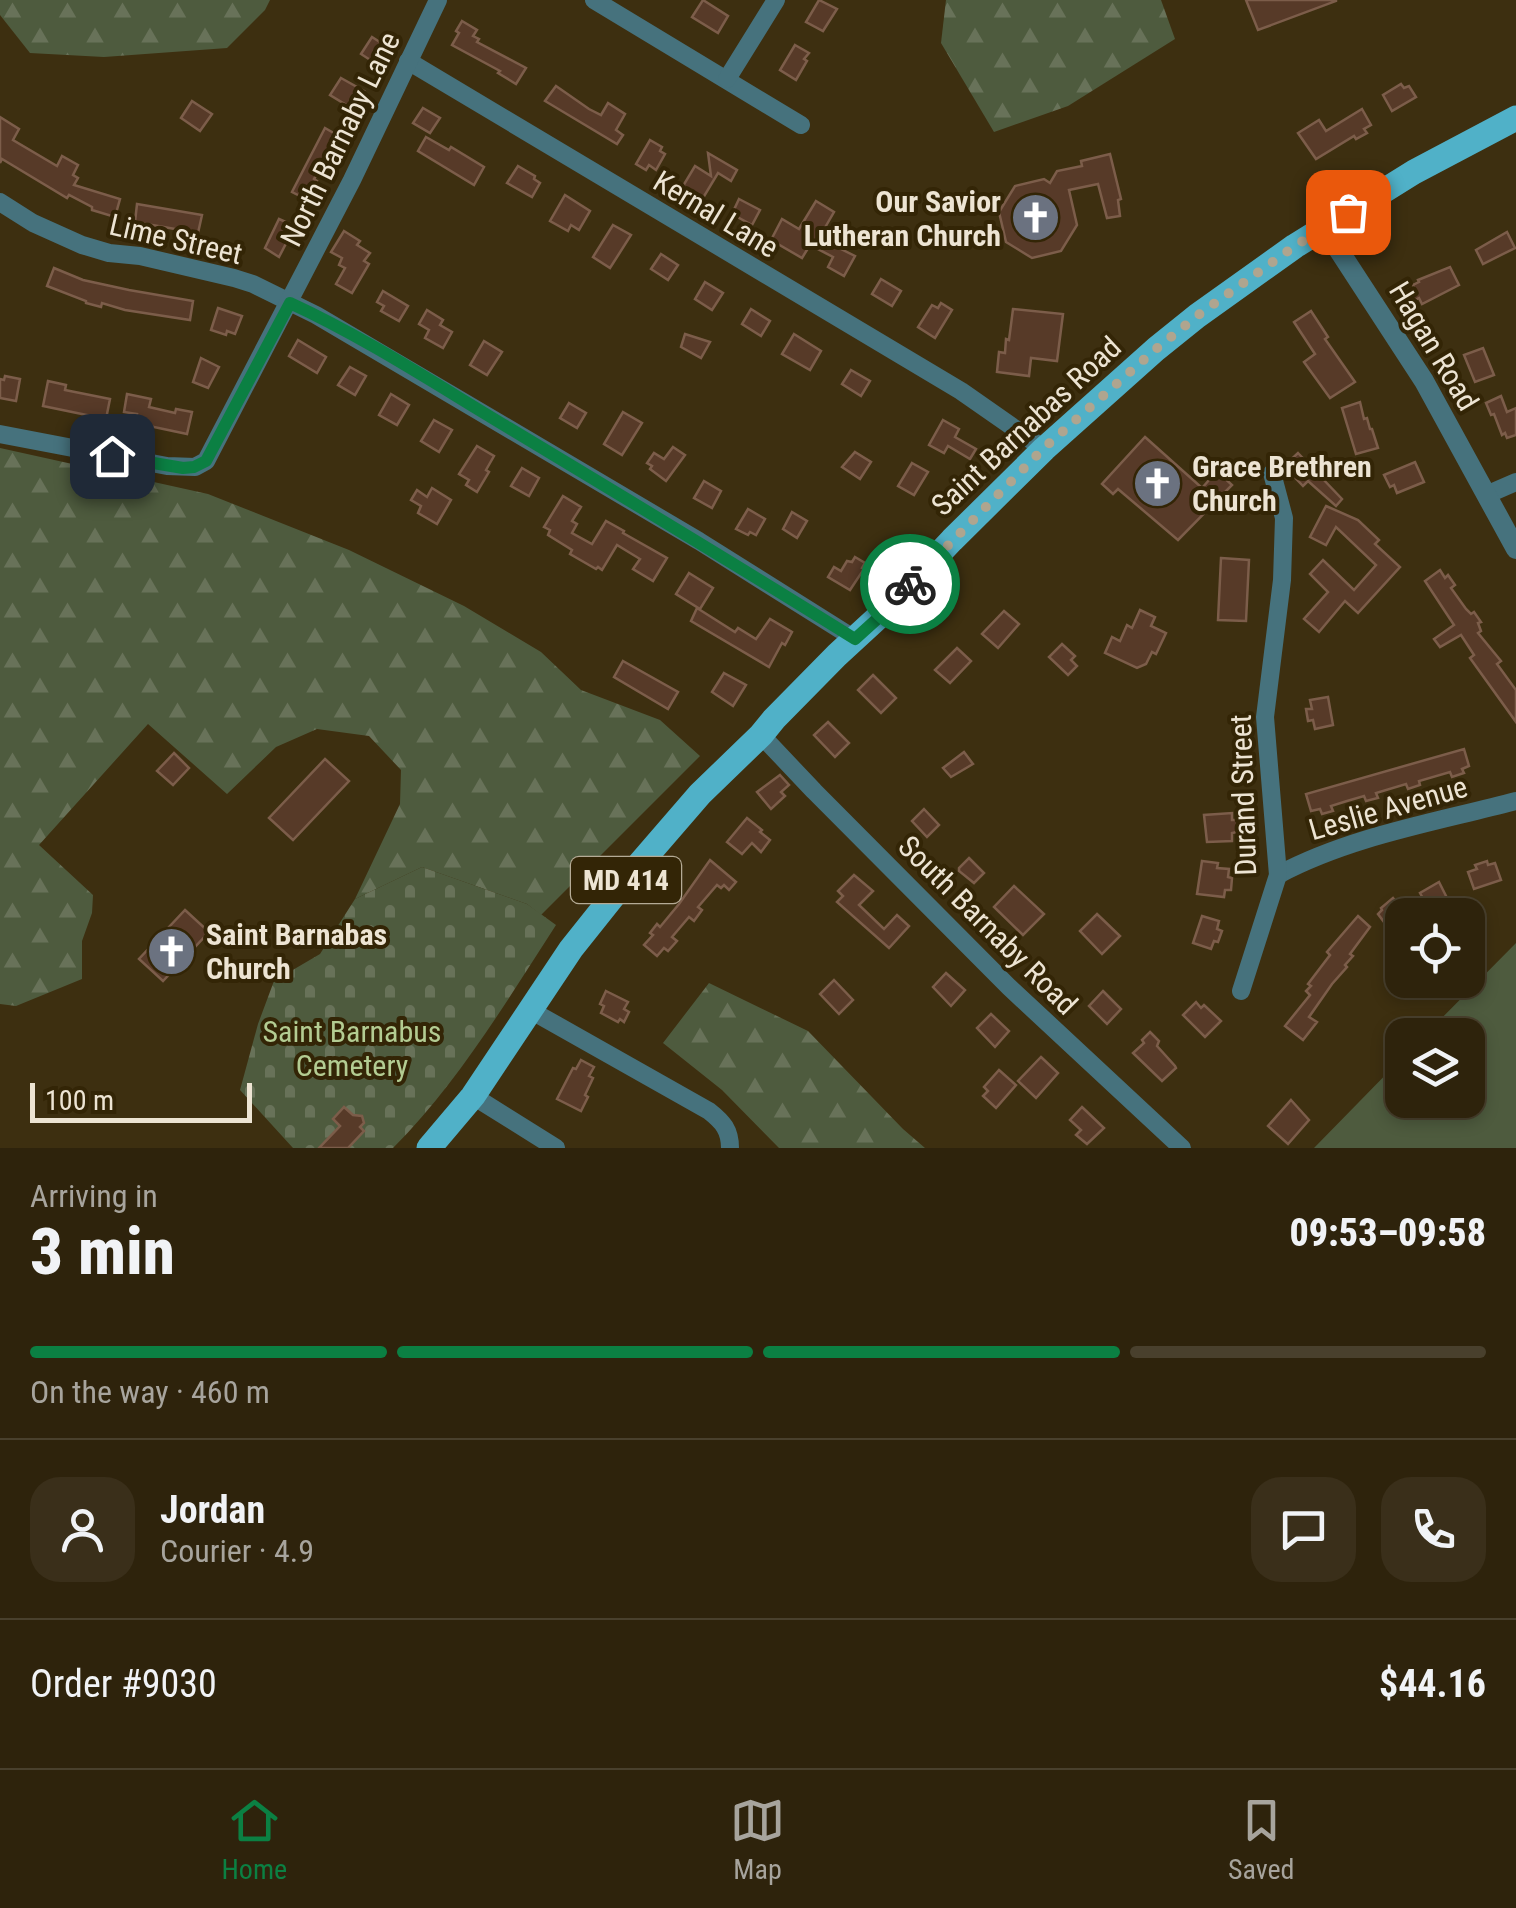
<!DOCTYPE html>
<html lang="en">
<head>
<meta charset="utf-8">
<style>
	body { margin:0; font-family:"Roboto Condensed",sans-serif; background:#3a2f1a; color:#f1f3f6; height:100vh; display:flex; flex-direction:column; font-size:38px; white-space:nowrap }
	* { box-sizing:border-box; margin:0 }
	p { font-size:32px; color:#a7a49d }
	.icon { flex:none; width:55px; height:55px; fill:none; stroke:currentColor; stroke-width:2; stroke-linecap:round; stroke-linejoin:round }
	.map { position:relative; height:1148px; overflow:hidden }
	.details { display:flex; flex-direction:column; background:#2e230c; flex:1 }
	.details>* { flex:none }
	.fabs { position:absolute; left:1385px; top:898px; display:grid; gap:20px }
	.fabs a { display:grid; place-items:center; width:100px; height:100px; border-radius:20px; background:#2e230c; box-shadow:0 5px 15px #0003,0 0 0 2px #49402d; font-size:50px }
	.scale { position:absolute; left:30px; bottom:25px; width:222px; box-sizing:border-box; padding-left:10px; border:5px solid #ede4d3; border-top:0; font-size:28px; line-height:35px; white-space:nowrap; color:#ede4d3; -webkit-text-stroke:8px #332506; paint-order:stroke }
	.pin { position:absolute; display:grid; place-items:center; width:85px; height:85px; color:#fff; margin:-42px; border-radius:20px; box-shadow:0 5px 15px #0006 }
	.courier { position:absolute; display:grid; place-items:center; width:100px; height:100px; margin:-50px; border:8px solid #0b8043; border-radius:50%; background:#fff; color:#222; box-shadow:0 2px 12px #0007 }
	.summary em { font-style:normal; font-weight:800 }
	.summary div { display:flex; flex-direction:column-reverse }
	.summary { display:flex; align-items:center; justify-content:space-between; height:170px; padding:0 30px }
	h1 { font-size:65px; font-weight:800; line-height:75px }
	.bar { display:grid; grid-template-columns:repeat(4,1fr); gap:15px 10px; align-content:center; height:120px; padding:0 30px }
	.bar i { height:12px; border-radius:8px; background:#49402d }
	.bar .selected { background:#0b8043 }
	.bar p { grid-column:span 4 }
	.line { display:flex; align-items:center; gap:25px; padding:0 30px; border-top:2px solid #49402d }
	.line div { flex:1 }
	.round { display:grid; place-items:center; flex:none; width:105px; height:105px; border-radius:30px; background:#3a2f1a }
	.dock { display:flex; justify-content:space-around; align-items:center; height:140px; border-top:2px solid #49402d; background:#2e230c; font-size:28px; color:#a7a49d }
	.dock a { display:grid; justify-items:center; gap:5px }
	.dock .selected { color:#0b8043 }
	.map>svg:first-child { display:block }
	.green { fill:#4e5b3e }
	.forest { fill:url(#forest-firs) }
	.cemetery { fill:url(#cemetery-stones) }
	.building { fill:#573a28; stroke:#7c5d4a; stroke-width:2.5 }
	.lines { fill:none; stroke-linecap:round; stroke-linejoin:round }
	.minor { stroke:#46727d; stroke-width:18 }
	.tertiary { stroke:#46727d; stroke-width:20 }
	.primary { stroke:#50b1c8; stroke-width:25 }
	.done { stroke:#afa58f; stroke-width:10; stroke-dasharray:0 18 }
	.route { stroke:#0b8043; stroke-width:12 }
	.labels { text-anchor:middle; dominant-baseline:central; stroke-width:8; stroke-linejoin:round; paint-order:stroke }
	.shield { fill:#332506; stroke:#b5ab96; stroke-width:2.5 }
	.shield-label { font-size:28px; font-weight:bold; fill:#ede4d3 }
	.street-label { font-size:30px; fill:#ede4d3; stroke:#332506 }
	.poi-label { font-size:30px; font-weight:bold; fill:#ede4d3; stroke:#332506; text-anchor:start }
	.park-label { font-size:30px; fill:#b3cc92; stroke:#332506 }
</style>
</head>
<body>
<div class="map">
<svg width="1516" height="1148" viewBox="0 0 1516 1148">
	<defs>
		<pattern id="forest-firs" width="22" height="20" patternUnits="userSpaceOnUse" patternTransform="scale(2.5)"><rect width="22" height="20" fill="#4e5b3e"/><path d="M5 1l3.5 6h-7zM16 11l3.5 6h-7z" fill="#687259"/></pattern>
		<pattern id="cemetery-stones" width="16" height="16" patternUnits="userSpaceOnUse" patternTransform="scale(2.5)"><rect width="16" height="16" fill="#4e5b3e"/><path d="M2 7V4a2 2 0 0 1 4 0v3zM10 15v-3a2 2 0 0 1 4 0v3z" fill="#687259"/></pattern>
	</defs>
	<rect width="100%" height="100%" fill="#3d2f10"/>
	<polygon class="green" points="1516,943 1516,1148 1314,1148 1402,1058 1402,1100 1468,1100 1468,1035 1425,1035"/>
	<g class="forest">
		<polygon points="0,0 270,0 265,10 227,48 104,57 30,53 0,15"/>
		<polygon points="946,0 1161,0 1175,39 1068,106 994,132 941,43"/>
		<polygon points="0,448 208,494 349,550 464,606 541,652 581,690 660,720 700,756 541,915 527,904 422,867 355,899 400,804 401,770 369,736 317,729 276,747 227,794 148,724 39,845 93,895 92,913 82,941 82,979 16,1006 0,1004"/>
		<polygon points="709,983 808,1031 903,1129 925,1148 779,1148 722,1090 663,1043"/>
	</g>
	<path class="cemetery" d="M 422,867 L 527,904 L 556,925 C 506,1002 458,1083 393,1148 L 293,1148 L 240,1090 L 258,1024 L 274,981 L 320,954 L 355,899 Z"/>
	<g class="building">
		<polygon points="703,0 728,16 718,33 692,17"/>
		<polygon points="819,0 837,9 823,31 806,22"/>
		<polygon points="1246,0 1336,0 1336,1 1258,30"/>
		<polygon points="462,21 477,30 473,36 479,39 477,42 526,68 516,84 498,73 500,71 452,45 459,33 456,31"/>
		<polygon points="372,37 386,46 375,63 361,54"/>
		<polygon points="795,45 809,53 804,59 807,61 796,80 780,70"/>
		<polygon points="341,78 364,91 353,109 330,95"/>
		<polygon points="1401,84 1404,88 1409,86 1416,97 1392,111 1383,95"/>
		<polygon points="556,86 589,109 601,115 608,103 625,114 616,130 623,135 617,144 545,101"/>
		<polygon points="192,101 212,114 200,131 181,118"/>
		<polygon points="423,108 440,118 430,133 413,123"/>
		<polygon points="1362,109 1371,125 1364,129 1367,133 1356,139 1354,136 1316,159 1298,133 1319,120 1326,131"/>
		<polygon points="0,117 19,129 13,140 57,166 62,156 78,165 73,175 78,178 74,185 120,199 115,217 92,210 92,207 69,195 67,198 2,159 0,163"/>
		<polygon points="325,128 344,139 334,156 330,154 314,179 317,181 308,200 292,192"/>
		<polygon points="426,137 449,150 451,147 484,167 474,185 418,151"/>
		<polygon points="650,140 662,147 660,151 665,154 656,170 649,165 646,170 636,164"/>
		<polygon points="708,153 737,170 731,181 718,173 703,198 683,186 695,166 711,176"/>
		<polygon points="1110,154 1121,199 1118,200 1120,216 1107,218 1098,184 1069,190 1077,225 1061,251 1032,258 1006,242 999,212 1015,186 1044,179 1050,183 1057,171 1082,166 1081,161"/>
		<polygon points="518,166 535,176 534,179 540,183 532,197 507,183"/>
		<polygon points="565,195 590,211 579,230 571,225 568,231 550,221"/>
		<polygon points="739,199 760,210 752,225 732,214"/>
		<polygon points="816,201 834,212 819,238 855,256 844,276 828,267 833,257 810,245 802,258 771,240 782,219 799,229"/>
		<polygon points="137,204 202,215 198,233 135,222"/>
		<polygon points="279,219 295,226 279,257 265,248"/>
		<polygon points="613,225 631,235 610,268 593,257"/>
		<polygon points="344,231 360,241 357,245 370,253 364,261 369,264 352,293 336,284 345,268 339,265 342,258 331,252"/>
		<polygon points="1507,232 1515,248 1483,264 1476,250"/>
		<polygon points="661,254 678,265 668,280 651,269"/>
		<polygon points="1450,267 1459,285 1422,304 1419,298 1410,303 1404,293 1414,288 1413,285 1419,282 1418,280"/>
		<polygon points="54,268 83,280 129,290 193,301 190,320 125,310 102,303 101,307 86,303 86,301 47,286"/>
		<polygon points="881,279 901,291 892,306 872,294"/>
		<polygon points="705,282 723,293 712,310 695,299"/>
		<polygon points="383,291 408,306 399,321 381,311 384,306 377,302"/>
		<polygon points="941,303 952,310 935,338 918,327 932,305 938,308"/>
		<polygon points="218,308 242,316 235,334 227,331 226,335 211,330"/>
		<polygon points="751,309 770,321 761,336 742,324"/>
		<polygon points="1013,309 1063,314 1057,361 1031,358 1029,376 997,372 999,352 1005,353 1006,339 1009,340"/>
		<polygon points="427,310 443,320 440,325 452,332 443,348 425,338 429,330 419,324"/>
		<polygon points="1311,311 1328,337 1325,339 1355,382 1330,398 1304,362 1315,354 1294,322"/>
		<polygon points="685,334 710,342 701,358 681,347"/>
		<polygon points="794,334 821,351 810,370 782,354"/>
		<polygon points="298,340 326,357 317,373 289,356"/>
		<polygon points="484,341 502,352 487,375 470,365"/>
		<polygon points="1483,348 1494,375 1475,382 1464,355"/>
		<polygon points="201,358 219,367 208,388 193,382"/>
		<polygon points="350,367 366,376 355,395 338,385"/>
		<polygon points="851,370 870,381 861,396 842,384"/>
		<polygon points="5,376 20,379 16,401 0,398 0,379 4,380"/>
		<polygon points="48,381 66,385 65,390 110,399 106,419 43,406"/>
		<polygon points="127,394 151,399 149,407 175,413 176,409 192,412 187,434 135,423 137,414 124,412"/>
		<polygon points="391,394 409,405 397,425 379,415"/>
		<polygon points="1501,396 1507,412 1516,408 1516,435 1507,438 1505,433 1502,435 1494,414 1491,415 1486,403"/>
		<polygon points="1360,402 1364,419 1367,418 1370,429 1372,429 1378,448 1356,454 1342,408"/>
		<polygon points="569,403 586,413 577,428 560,418"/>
		<polygon points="623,412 642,423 622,455 604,444"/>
		<polygon points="434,420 452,430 439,452 421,441"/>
		<polygon points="943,420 959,429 955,437 976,449 970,459 948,446 944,453 929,445"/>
		<polygon points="1145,437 1202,488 1217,471 1232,485 1178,540 1118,489 1113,494 1102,484"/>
		<polygon points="477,446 494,456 486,470 489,472 477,492 466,485 469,480 459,474"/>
		<polygon points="673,447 685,455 666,481 650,469 652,466 647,463 654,453 664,459"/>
		<polygon points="855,452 871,462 860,479 842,467"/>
		<polygon points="1298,453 1342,499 1336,506 1308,481 1303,486 1284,466"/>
		<polygon points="1415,462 1424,482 1397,493 1394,485 1390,487 1384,475"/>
		<polygon points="912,463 928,472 914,495 898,486"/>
		<polygon points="522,468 539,478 529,496 511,486"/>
		<polygon points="704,481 721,491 712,508 694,498"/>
		<polygon points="432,488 451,500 437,524 418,513 421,506 411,500 417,490 427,497"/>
		<polygon points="563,496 581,507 572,521 577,524 572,533 592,544 606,521 624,531 623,533 667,558 653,581 633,569 640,559 617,545 602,570 598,567 596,569 570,554 572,550 548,535 550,530 544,527"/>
		<polygon points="1326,506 1358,520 1379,540 1375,544 1400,567 1358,613 1345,601 1319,632 1304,619 1328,592 1310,574 1323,560 1354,590 1376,565 1336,527 1326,545 1310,537"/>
		<polygon points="748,509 765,519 756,535 750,532 748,535 736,529"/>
		<polygon points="792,512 807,521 797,538 783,529"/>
		<polygon points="855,557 865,563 862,568 864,569 850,590 828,577 834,567 841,571 847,561 852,562"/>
		<polygon points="1221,558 1249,560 1246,621 1218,620"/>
		<polygon points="1440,570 1445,578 1448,575 1455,585 1451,588 1466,609 1471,614 1474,612 1481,622 1478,623 1481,631 1478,633 1501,661 1497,664 1516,690 1516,722 1470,658 1474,655 1461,635 1440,647 1434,639 1454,625 1425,581"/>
		<polygon points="689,573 713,588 700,609 676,594"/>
		<polygon points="697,608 735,632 738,628 756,639 770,619 792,632 785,645 782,643 769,667 691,621"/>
		<polygon points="1140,610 1155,617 1151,626 1166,633 1156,654 1152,652 1146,664 1137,668 1105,653 1112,637 1120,641 1127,625 1132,628"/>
		<polygon points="1004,611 1019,624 998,648 982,634"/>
		<polygon points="1062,644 1075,656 1071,660 1077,666 1068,675 1049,657"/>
		<polygon points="957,648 971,661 950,683 935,670"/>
		<polygon points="623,661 678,692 668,709 614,677"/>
		<polygon points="724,673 746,685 733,706 712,692"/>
		<polygon points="873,675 896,698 881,713 858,690"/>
		<polygon points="1328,697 1333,725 1315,729 1313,720 1308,721 1306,709 1312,709 1310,700"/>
		<polygon points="828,722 849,743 835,757 814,735"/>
		<polygon points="1464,749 1469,766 1462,769 1464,773 1452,777 1450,772 1419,781 1420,785 1408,789 1406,784 1376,793 1378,798 1366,801 1364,796 1347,801 1331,806 1333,811 1322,814 1320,809 1311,811 1306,794"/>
		<polygon points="964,752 973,764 951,777 943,768"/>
		<polygon points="174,753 189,768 173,785 157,771"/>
		<polygon points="325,759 349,781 293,840 269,818"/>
		<polygon points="780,775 789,785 781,792 785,796 771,809 757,792"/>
		<polygon points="924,809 939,825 927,837 912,821"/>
		<polygon points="1232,813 1232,820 1237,820 1237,832 1232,833 1232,841 1207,842 1204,815"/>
		<polygon points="747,818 762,830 760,832 770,840 761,852 752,843 742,854 727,842"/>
		<polygon points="969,858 984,873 974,883 959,871 959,868"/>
		<polygon points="710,860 736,882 729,890 724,885 721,888 717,885 698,907 702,910 694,921 689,917 672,937 677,941 668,951 664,948 657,956 644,945 653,935 650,933 657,924 660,927 679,904"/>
		<polygon points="1202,861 1218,863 1217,868 1229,869 1228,877 1232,878 1231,890 1225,890 1224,897 1197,894"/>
		<polygon points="1487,861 1488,865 1495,863 1501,880 1474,889 1468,872 1477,869 1475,865"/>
		<polygon points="854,875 873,891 859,905 884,929 897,915 909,926 889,948 837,902 843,896 838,891"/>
		<polygon points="1439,882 1447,898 1428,907 1420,893"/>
		<polygon points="1014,886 1044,914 1023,935 994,907"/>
		<polygon points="1393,898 1404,911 1396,918 1400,923 1390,930 1378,914 1382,910 1381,908"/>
		<polygon points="185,910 209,932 163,981 139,959"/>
		<polygon points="1097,914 1120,936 1102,954 1080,931"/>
		<polygon points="1202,916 1219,921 1217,929 1222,931 1218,942 1214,941 1211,949 1193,943"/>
		<polygon points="1358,916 1370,927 1350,954 1353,956 1345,965 1347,967 1332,984 1309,1017 1317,1022 1303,1040 1285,1026 1310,995 1306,991 1311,986 1308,984 1330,955 1327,952"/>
		<polygon points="946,973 965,990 951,1006 933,987"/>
		<polygon points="834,980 853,1000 839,1014 820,994"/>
		<polygon points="606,991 628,1002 624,1009 629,1012 624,1022 620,1019 618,1022 601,1013 604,1006 600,1004"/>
		<polygon points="1103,991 1121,1009 1107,1024 1089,1006"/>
		<polygon points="1196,1002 1201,1008 1204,1005 1221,1021 1205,1037 1183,1015"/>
		<polygon points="991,1014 1009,1031 995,1047 977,1028"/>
		<polygon points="1150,1032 1159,1041 1157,1046 1175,1066 1176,1068 1162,1081 1133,1053 1144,1043 1142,1040"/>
		<polygon points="1041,1057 1058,1073 1036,1098 1018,1081"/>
		<polygon points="581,1060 594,1067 589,1076 593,1078 585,1095 588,1097 581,1111 557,1099 573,1068 576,1069"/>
		<polygon points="999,1070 1016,1085 996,1108 983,1096 988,1091 984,1087"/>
		<polygon points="1291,1100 1309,1120 1288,1144 1268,1126"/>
		<polygon points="344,1107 353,1115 362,1116 364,1123 360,1127 364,1131 348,1148 319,1148 340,1126 333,1119"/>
		<polygon points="1082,1107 1104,1128 1087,1144 1076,1135 1081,1130 1070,1120"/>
	</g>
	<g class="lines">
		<g class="minor">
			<polyline points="594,0 801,125"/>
			<polyline points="408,61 961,391 1044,449"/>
			<polyline points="727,79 776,0"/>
			<polyline points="0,202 33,223 82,245 109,253 140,256 234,278 253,284 316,315 699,541 855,639"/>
			<polyline points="0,434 167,466 195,467 206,461 352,180 438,0"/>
			<polyline points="1486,495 1516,482"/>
			<polyline points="761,735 814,791 1009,987 1182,1148"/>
			<path d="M 1278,875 C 1351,836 1437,822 1516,801"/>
			<polyline points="1241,991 1278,875 1265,717 1282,580 1284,518 1272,473"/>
			<path d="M 530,1010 L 709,1111 C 723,1122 730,1130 730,1148"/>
			<polyline points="473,1096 556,1148"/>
		</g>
		<polyline class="tertiary" points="1325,229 1424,381 1516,549"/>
		<polyline class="primary" points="429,1148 473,1096 571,949 630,875 700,794 761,735 774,719 837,655 887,609 952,540 1044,449 1156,349 1197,316 1295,246 1414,172 1516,118"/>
	</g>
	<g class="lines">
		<polyline class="done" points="910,584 1044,448 1156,349 1197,316 1295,246 1348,212"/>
		<path class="route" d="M 112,456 L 183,468 L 194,467 L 206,461 L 290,303 C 366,338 437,385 509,428 C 625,498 740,567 855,639 L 887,610 L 910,584"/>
	</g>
	<defs>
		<symbol id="church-disc" viewBox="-11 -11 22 22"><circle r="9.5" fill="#6b7280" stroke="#332506"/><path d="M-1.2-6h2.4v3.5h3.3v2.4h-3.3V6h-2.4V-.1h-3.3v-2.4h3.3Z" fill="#fff"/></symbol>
	</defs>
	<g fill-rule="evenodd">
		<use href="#church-disc" x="1008" y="190" width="55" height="55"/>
		<use href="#church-disc" x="1130" y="456" width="55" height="55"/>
		<use href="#church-disc" x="144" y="924" width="55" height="55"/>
	</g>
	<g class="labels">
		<rect class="shield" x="571" y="857" width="110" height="46" rx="8"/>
		<g class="shield-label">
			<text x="626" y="880">MD 414</text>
		</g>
		<g class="street-label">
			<text transform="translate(340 139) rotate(-64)">North Barnaby Lane</text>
			<text transform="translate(716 214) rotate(31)">Kernal Lane</text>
			<text transform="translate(176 239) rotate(13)">Lime Street</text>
			<text transform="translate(1434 346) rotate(59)">Hagan Road</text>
			<text transform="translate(1026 426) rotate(-43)">Saint Barnabas Road</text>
			<text transform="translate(1243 795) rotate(-92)">Durand Street</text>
			<text transform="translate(1388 808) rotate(-16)">Leslie Avenue</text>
			<text transform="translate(988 925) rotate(45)">South Barnaby Road</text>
		</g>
		<g class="poi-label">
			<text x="1001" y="201" text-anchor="end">Our Savior<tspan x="1001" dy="34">Lutheran Church</tspan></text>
			<text x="1192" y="466">Grace Brethren<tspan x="1192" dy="34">Church</tspan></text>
			<text x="206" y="934">Saint Barnabas<tspan x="206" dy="34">Church</tspan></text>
		</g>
		<g class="park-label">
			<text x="352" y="1031">Saint Barnabus<tspan x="352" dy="34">Cemetery</tspan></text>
		</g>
	</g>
</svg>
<div class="fabs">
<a><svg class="icon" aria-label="locate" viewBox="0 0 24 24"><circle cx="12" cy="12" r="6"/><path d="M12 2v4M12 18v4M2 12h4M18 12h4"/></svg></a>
<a><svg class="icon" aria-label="layers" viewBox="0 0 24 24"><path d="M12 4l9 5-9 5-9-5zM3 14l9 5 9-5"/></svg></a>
</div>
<div class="scale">100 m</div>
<div class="pin" style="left:1348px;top:212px;background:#ea580c"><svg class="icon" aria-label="bag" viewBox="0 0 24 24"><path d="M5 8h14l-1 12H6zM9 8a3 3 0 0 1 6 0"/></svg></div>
<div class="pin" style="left:112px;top:456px;background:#1f2937"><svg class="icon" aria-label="home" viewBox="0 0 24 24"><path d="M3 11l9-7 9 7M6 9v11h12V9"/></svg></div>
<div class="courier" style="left:910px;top:584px"><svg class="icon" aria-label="bike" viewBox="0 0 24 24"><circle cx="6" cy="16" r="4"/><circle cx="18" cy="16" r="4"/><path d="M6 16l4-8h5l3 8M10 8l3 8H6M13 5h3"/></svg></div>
</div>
<section class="details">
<div class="summary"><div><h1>3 min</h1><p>Arriving in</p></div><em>09:53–09:58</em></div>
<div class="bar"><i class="selected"></i><i class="selected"></i><i class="selected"></i><i></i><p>On the way · 460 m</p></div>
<div class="line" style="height:180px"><a class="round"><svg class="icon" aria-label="person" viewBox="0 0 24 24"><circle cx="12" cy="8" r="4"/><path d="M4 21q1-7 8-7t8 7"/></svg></a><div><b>Jordan</b><p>Courier · 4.9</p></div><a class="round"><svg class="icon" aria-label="chat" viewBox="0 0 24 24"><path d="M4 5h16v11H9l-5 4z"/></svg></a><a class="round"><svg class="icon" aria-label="phone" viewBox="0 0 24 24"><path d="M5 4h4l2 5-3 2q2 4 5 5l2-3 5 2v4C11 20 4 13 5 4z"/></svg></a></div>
<div class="line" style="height:130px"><div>Order #9030</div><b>$44.16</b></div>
</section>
<nav class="dock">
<a class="selected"><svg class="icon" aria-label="home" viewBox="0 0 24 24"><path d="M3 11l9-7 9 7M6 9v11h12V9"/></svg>Home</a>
<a><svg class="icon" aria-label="map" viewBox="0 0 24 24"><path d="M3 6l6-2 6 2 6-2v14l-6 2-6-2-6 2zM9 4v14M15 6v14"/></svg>Map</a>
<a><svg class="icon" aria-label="saved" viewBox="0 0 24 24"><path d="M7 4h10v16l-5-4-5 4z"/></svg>Saved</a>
</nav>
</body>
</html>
